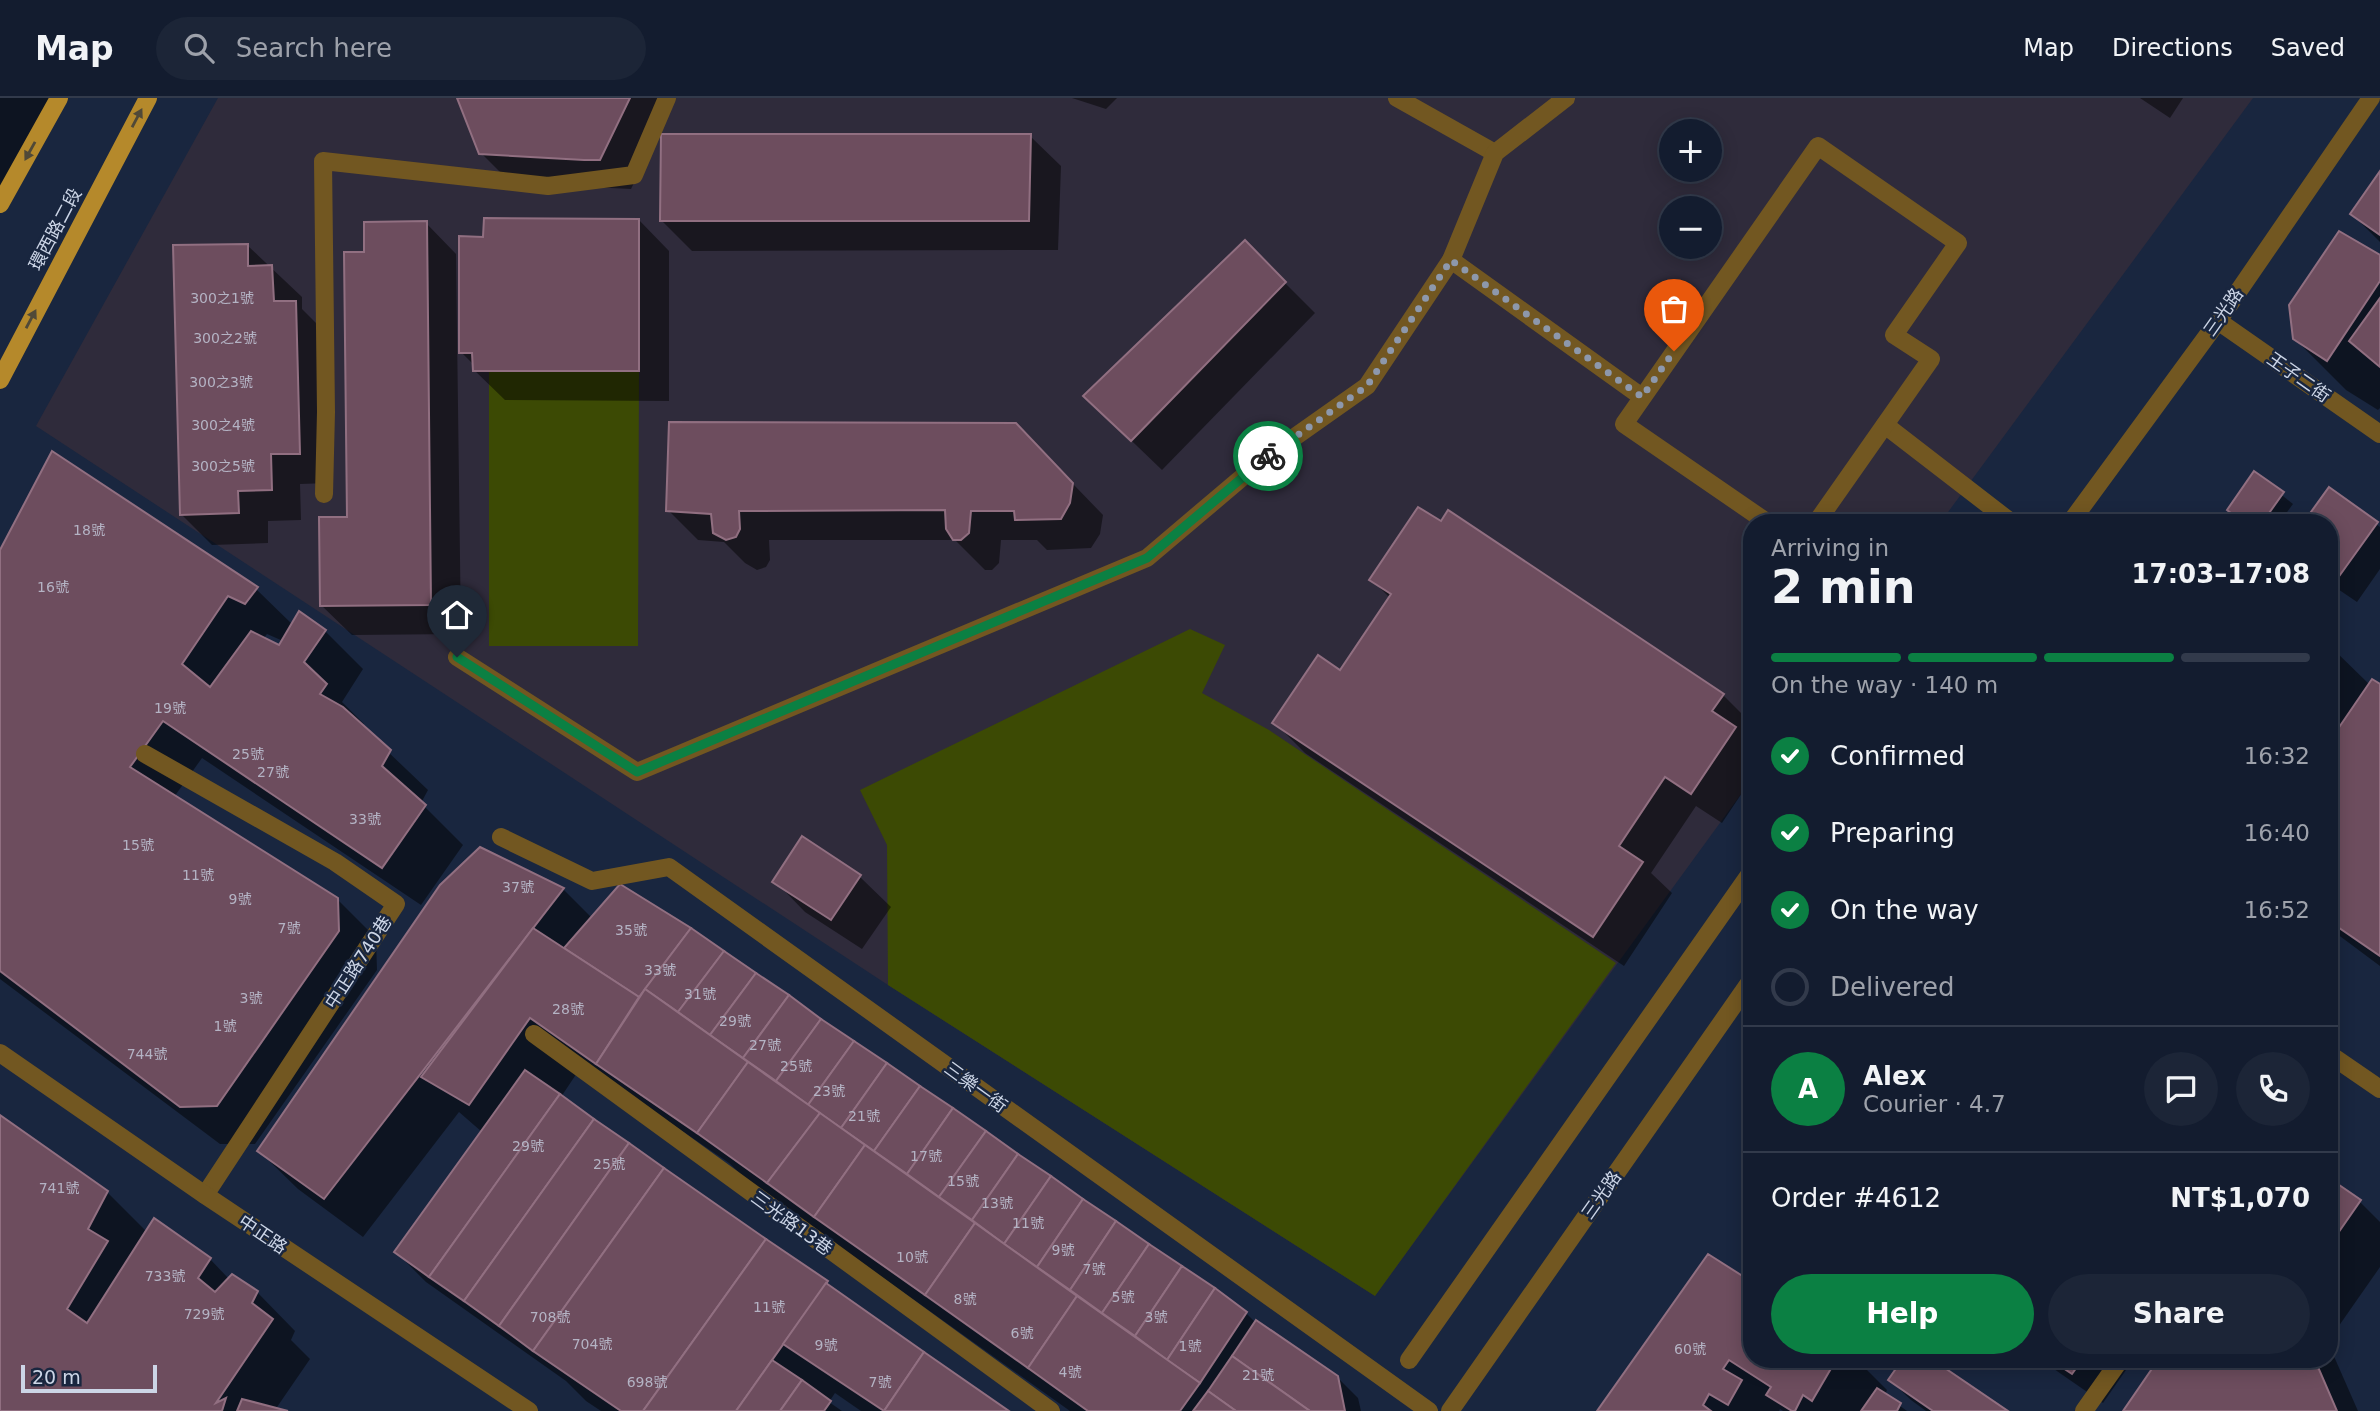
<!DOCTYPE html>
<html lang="en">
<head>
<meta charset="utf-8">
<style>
	body { margin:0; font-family:"DejaVu Sans","Noto Sans TC",sans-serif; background:#1c2537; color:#f1f3f6; height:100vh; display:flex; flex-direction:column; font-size:26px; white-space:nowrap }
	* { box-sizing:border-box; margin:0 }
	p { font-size:23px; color:#9da1aa }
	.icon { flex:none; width:38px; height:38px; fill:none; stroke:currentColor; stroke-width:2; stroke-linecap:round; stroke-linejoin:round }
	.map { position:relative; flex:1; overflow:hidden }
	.drawer { position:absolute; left:1743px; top:416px; width:595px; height:854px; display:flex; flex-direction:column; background:#131c2f; border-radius:28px; box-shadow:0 4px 18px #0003,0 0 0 2px #323a4b }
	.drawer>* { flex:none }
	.fabs { position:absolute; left:1659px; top:21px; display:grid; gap:14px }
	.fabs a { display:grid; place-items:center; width:63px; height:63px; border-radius:50%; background:#131c2f; box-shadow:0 4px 18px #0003,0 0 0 2px #323a4b; font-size:35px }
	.scale { position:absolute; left:21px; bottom:18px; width:136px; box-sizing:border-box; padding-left:7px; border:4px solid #ccd5e6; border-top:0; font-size:19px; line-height:24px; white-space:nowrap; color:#ccd5e6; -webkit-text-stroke:5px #19263f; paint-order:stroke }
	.pin { position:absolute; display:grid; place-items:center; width:60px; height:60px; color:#fff; margin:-72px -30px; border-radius:50% 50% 50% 0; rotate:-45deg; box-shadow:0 0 7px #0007 }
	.pin .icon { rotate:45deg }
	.courier { position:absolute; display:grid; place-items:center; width:70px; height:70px; margin:-35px; border:5px solid #0b8043; border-radius:50%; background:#fff; color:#222; box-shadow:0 2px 9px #0007 }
	.headline em { font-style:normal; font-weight:700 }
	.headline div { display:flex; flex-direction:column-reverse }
	.headline { display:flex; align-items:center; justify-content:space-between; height:119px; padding:0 28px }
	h1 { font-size:46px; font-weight:700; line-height:52px }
	.bar { display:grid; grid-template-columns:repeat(4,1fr); gap:10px 7px; align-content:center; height:84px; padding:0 28px }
	.bar i { height:9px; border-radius:5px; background:#323a4b }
	.bar .on { background:#0b8043 }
	.bar p { grid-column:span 4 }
	.line { display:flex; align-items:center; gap:18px; padding:0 28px; border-top:2px solid #323a4b }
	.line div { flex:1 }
	.round { display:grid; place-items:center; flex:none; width:74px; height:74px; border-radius:37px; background:#1c2537 }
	ol { padding:0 28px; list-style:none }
	li { display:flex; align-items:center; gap:21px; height:77px }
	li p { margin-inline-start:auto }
	li .icon { padding:7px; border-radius:50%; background:#0b8043; color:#fff; stroke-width:4 }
	li:last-child { color:#9da1aa }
	li i { width:38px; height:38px; border:4px solid #323a4b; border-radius:50% }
	.primary-button { display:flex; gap:14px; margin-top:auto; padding:14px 28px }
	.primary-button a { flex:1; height:80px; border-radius:42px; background:#0b8043; color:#fff; font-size:28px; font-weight:700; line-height:80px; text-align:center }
	.primary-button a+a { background:#1c2537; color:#f1f3f6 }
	header { display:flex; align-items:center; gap:42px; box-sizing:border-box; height:98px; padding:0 35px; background:#131c2f; border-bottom:2px solid #323a4b }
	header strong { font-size:33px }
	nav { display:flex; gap:38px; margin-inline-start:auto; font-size:24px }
	.search { width:490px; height:63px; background:#1c2537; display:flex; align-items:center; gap:18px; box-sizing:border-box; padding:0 24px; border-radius:38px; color:#9da1aa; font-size:26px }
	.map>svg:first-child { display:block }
	.education { fill:#2f2b3b; fill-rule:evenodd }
	.green { fill:#3c4a04 }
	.shadow { fill:#0007; fill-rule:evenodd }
	.building { fill:#6d4d5e; stroke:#916f81; stroke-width:2 }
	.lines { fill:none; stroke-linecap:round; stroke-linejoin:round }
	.service { stroke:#725721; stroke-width:18 }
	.pedestrian { stroke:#725721; stroke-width:18 }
	.minor { stroke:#725721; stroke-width:18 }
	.primary { stroke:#b5892b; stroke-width:18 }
	.oneway { fill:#504938 }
	.done { stroke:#8d98ac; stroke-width:7; stroke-dasharray:0 12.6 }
	.route { stroke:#0b8043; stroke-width:9 }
	.labels { text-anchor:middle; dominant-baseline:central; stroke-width:5; stroke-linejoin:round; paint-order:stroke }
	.number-label { font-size:14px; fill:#b4b3c4 }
	.street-label { font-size:18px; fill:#ccd5e6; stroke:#19263f }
</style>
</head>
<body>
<header>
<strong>Map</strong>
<div class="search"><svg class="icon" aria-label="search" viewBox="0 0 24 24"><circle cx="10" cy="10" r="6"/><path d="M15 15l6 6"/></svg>Search here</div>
<nav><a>Map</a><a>Directions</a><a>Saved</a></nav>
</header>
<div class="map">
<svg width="2380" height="1313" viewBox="0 0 2380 1313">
	<rect width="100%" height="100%" fill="#19263f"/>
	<path class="education" d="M 218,0 L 2253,0 L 1940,425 L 1752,425 L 1752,681 L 1375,1198 L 888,887 L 36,328 ZM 1671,33 L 1710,33 L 1710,72 L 1671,72 ZM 1671,110 L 1710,110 L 1710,149 L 1671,149 Z"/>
	<g class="green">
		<polygon points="489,273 639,273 638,548 489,548"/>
		<polygon points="1190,531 1225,547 1202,595 1269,632 1616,865 1375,1198 888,887 887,747 860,692"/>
	</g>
	<g class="shadow">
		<polygon points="0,0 57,0 0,111"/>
		<polygon points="459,0 675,0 631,91 511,85 481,55"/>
		<polygon points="1072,0 1117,0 1106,11"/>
		<polygon points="2140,0 2183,0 2170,20"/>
		<polygon points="1030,38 1061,68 1058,152 692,153 662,123"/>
		<polygon points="2380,76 2380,144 2352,116"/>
		<polygon points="639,122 669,153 669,303 505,302 474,272 474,267 459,252 461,252 485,140"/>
		<polygon points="426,125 456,156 461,536 352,537 321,507 348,421 366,156"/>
		<polygon points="1245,145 1315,215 1162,372 1085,298"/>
		<polygon points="247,147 302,199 302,211 326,235 330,385 300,386 301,422 268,423 268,445 212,447 181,416"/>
		<polygon points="2380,159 2380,310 2378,312 2346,292 2295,241"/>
		<polygon points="1046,358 1103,417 1100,436 1091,450 1047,452 1037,442 1001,442 999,465 992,472 985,472 955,442 769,442 770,462 766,469 757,472 745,465 724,444 698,442 668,412"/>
		<polygon points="2255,376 2293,406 2279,425 2244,425 2230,412"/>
		<polygon points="2329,391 2380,429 2380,471 2357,504 2329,485 2329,425 2305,425"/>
		<path d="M 0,455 L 256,491 L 293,527 L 325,533 L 363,571 L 342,604 L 364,626 L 362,629 L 428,692 L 421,705 L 463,747 L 421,807 L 202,660 L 174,699 L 337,801 L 376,840 L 377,872 L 255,1046 L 220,1046 L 0,881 ZM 267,536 L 283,543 L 280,549 L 263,541 Z"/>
		<polygon points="1371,481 1723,597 1752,626 1744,640 1752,647 1752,680 1722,725 1696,708 1651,775 1672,795 1624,868 1305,655 1275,625 1340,575 1390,500"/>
		<polygon points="2329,547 2370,587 2380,588 2380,868 2329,830"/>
		<polygon points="803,741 860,779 891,809 862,851 805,814 775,783"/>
		<polygon points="481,751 563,791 593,821 1246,1215 1256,1225 1337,1279 1358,1300 1361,1313 1070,1313 750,1085 729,1065 650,1011 581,969 561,999 827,1184 839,1196 1006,1313 861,1313 835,1295 829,1304 842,1313 601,1313 586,1303 566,1283 426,1184 396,1154 482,1034 459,1014 363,1139 298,1091 259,1053"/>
		<polygon points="0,1019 107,1094 147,1134 210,1161 229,1181 257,1194 295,1233 291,1242 310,1261 275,1312 281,1313 0,1313"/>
		<polygon points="2329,1083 2360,1104 2380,1124 2380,1169 2329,1242"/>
		<polygon points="1708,1158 1752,1186 1752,1262 1857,1262 1887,1292 1885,1297 1907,1313 1783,1313 1780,1311 1779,1313 1599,1313"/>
		<polygon points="2329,1247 2358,1313 2125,1313 2160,1262 2329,1262"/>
		<polygon points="1904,1262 1930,1262 2005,1313 1926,1313 1911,1302 1890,1282"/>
		<polygon points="2041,1262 2133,1262 2103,1305"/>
	</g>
	<g class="building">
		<polygon points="457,0 630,0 600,62 584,62 479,56"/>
		<polygon points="661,36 1031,36 1029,123 660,123"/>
		<polygon points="2380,73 2380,137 2350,116"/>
		<polygon points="484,120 639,121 639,273 473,273 472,255 459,255 459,138 483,139"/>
		<polygon points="427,123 431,507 320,508 319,419 347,419 344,154 364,154 364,124"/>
		<polygon points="2339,133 2380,157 2380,183 2327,263 2293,241 2289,207"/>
		<polygon points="1245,142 1286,184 1131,343 1083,298"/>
		<polygon points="248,146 248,168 272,167 274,203 296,203 300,356 271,356 272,392 238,393 239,415 180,417 173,147"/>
		<polygon points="2380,200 2380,269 2349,243"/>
		<polygon points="669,324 1016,325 1073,385 1070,405 1061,421 1015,422 1014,413 971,413 969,435 961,442 953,442 946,431 945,412 739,413 740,431 736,439 726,442 713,435 711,416 666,413"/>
		<polygon points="52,353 258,489 245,506 228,498 182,566 210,589 251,533 279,547 299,513 326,532 304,564 327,586 320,596 343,609 391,652 382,668 426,707 382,770 163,623 130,669 338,800 339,833 217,1008 180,1009 0,873 0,452"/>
		<polygon points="2254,373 2284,394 2262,425 2244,425 2227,412"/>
		<polygon points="2329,389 2378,424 2335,484 2329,480 2329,425 2303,425"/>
		<polygon points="1418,409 1441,423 1448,412 1724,596 1712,613 1736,629 1691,696 1665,679 1619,748 1643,764 1593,839 1272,625 1318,557 1340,572 1391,496 1369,482"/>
		<polygon points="2372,581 2380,586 2380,858 2329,823 2329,644"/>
		<polygon points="802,738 861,777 831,822 772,784"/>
		<polygon points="480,749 564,790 324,1101 257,1053 440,787"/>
		<polygon points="620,786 691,830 639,899 564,850"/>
		<polygon points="533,830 639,899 596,966 530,920 469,1007 421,979"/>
		<polygon points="691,830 724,853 678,914 645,891"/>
		<polygon points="724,853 756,875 710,937 678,914"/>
		<polygon points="756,875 789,897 743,960 710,937"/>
		<polygon points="645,891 748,964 697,1035 596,966"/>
		<polygon points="789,897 821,921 776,983 743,960"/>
		<polygon points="821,921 854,943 808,1007 776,983"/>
		<polygon points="854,943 887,965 841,1030 808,1007"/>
		<polygon points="748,964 820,1015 767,1085 697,1035"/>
		<polygon points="887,965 920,988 874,1053 841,1030"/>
		<polygon points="525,972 560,996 429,1179 394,1154"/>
		<polygon points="920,988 953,1010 907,1076 874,1053"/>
		<polygon points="560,996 594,1021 464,1203 429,1179"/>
		<polygon points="953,1010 986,1033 939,1099 907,1076"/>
		<polygon points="820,1015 865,1047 814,1119 767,1085"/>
		<polygon points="0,1017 108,1093 88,1131 108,1143 67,1211 87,1225 154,1120 211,1160 198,1180 215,1194 232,1176 258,1193 252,1205 273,1221 216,1305 226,1300 222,1313 0,1313"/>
		<polygon points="594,1021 629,1045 499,1228 464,1203"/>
		<polygon points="986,1033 1018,1056 972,1122 939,1099"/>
		<polygon points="629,1045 664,1070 533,1253 499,1228"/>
		<polygon points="865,1047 975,1125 925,1197 814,1119"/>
		<polygon points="1018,1056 1051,1078 1004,1146 972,1122"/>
		<polygon points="664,1070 766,1141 643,1313 621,1313 533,1253"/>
		<polygon points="1051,1078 1083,1101 1037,1169 1004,1146"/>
		<polygon points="2329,1080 2361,1102 2329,1148"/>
		<polygon points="1083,1101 1116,1123 1070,1192 1037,1169"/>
		<polygon points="1116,1123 1149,1146 1102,1215 1070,1192"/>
		<polygon points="975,1125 1077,1198 1028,1270 925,1197"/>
		<polygon points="766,1141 828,1183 736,1313 643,1313"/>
		<polygon points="1149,1146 1182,1168 1135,1238 1102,1215"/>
		<polygon points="1708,1156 1752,1184 1746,1196 1752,1200 1752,1262 1836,1262 1812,1303 1803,1297 1795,1313 1792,1313 1766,1297 1771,1289 1729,1262 1723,1271 1742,1282 1728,1307 1709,1296 1703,1307 1711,1313 1597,1313"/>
		<polygon points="1182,1168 1215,1190 1167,1262 1135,1238"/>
		<polygon points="826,1185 924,1254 884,1313 783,1246"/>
		<polygon points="1215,1190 1247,1214 1200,1285 1167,1262"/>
		<polygon points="1077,1198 1200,1285 1180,1313 1088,1313 1028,1270"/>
		<polygon points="1256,1222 1338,1278 1345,1313 1310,1313 1232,1258"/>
		<polygon points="924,1254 1009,1313 884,1313"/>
		<polygon points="1232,1258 1310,1313 1236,1313 1208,1293"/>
		<polygon points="772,1262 802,1282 780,1313 736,1313"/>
		<polygon points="1902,1262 1933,1262 2008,1313 1933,1313 1888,1282"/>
		<polygon points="2051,1262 2082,1262 2072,1276"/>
		<polygon points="2158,1262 2315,1262 2337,1313 2123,1313"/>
		<polygon points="802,1282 831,1303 824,1313 780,1313"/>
		<polygon points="1877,1290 1901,1305 1897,1313 1861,1313"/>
		<polygon points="1208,1293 1236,1313 1193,1313"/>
		<polygon points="242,1301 288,1313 237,1313"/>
	</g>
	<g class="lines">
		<g class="service">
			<polyline points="1397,0 1495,55"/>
			<polyline points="1451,162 1642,299"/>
			<polyline points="2218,223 2380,336"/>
			<polyline points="1885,327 2012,425"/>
			<polyline points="324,396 326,314 323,63 548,88 634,77 667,0"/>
			<polyline points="1768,425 1624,326 1818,48 1958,145 1894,237 1931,261 1816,425"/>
			<polyline points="457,559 637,674 1147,460 1265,360 1367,288 1451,162 1495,55 1566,0"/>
			<polyline points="145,656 335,764 396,806 205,1097"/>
			<polyline points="501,739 592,783 669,769 1429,1313"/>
			<polyline points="534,936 1051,1313"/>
			<polyline points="2084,1313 2120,1262"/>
		</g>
		<polyline class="pedestrian" points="1409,1262 1752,773"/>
		<g class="minor">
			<polyline points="2070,425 2218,223 2371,0"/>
			<polyline points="0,955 205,1097 529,1313"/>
			<polyline points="2329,956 2380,991"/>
			<polyline points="1450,1313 1752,881"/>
		</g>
		<g class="primary">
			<polyline points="0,106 59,0"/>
			<polyline points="0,282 148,0"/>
		</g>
	</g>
	<defs><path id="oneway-solid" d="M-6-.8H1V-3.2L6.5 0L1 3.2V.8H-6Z" transform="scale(1.75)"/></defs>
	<g class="oneway">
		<use href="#oneway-solid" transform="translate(137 20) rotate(-62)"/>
		<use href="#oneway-solid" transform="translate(30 53) rotate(119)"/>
		<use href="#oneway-solid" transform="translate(31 221) rotate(-62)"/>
	</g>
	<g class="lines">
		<polyline class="done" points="1268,358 1367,288 1451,162 1642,299 1674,253"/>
		<polyline class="route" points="457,559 637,674 1147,460 1268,358"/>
	</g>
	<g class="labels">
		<g class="number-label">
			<text x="222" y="200">300之1號</text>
			<text x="225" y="240">300之2號</text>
			<text x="221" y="284">300之3號</text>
			<text x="223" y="327">300之4號</text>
			<text x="223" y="368">300之5號</text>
			<text x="89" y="432">18號</text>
			<text x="53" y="489">16號</text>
			<text x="170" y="610">19號</text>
			<text x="248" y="656">25號</text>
			<text x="273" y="674">27號</text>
			<text x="365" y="721">33號</text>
			<text x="138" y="747">15號</text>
			<text x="198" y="777">11號</text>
			<text x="518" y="789">37號</text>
			<text x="240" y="801">9號</text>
			<text x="289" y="830">7號</text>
			<text x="631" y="832">35號</text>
			<text x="660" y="872">33號</text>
			<text x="700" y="896">31號</text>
			<text x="251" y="900">3號</text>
			<text x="568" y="911">28號</text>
			<text x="735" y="923">29號</text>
			<text x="225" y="928">1號</text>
			<text x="765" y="947">27號</text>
			<text x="147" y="956">744號</text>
			<text x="796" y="968">25號</text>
			<text x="829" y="993">23號</text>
			<text x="864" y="1018">21號</text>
			<text x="528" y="1048">29號</text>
			<text x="926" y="1058">17號</text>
			<text x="609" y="1066">25號</text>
			<text x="963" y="1083">15號</text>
			<text x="59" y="1090">741號</text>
			<text x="997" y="1105">13號</text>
			<text x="1028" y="1125">11號</text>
			<text x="1063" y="1152">9號</text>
			<text x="912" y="1159">10號</text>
			<text x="1094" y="1171">7號</text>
			<text x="165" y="1178">733號</text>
			<text x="1123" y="1199">5號</text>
			<text x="965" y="1201">8號</text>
			<text x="769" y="1209">11號</text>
			<text x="204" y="1216">729號</text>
			<text x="550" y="1219">708號</text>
			<text x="1156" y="1219">3號</text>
			<text x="1022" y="1235">6號</text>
			<text x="592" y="1246">704號</text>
			<text x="826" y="1247">9號</text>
			<text x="1190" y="1248">1號</text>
			<text x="1690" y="1251">60號</text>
			<text x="1070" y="1274">4號</text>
			<text x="1258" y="1277">21號</text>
			<text x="647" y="1284">698號</text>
			<text x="880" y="1284">7號</text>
		</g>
		<g class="street-label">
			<text transform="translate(55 131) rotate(-62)">環西路二段</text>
			<text transform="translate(2223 214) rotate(-55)">三光路</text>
			<text transform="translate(2299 279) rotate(35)">王子二街</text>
			<text transform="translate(358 864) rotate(-57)">中正路740巷</text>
			<text transform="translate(976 989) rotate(36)">三樂一街</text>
			<text transform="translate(1601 1097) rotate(-55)">三光路</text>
			<text transform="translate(792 1125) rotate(36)">三光路13巷</text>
			<text transform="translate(263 1136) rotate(34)">中正路</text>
		</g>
	</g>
</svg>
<div class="fabs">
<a>+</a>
<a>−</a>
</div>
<div class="scale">20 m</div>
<div class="pin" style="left:1674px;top:253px;background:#ea580c"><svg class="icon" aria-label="bag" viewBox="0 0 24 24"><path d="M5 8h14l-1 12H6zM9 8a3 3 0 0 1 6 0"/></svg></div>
<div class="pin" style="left:457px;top:559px;background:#1f2937"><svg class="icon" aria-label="home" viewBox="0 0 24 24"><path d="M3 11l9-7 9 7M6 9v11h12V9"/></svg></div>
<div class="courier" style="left:1268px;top:358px"><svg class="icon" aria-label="bike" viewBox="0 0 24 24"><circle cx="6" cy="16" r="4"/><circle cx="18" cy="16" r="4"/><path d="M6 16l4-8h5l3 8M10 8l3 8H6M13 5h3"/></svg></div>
<section class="drawer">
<div class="headline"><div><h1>2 min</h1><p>Arriving in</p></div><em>17:03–17:08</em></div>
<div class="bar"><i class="on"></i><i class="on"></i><i class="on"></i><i></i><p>On the way · 140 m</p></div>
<ol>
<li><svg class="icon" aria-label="check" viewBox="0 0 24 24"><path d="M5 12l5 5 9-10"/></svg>Confirmed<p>16:32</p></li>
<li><svg class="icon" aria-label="check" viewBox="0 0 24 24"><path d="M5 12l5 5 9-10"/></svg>Preparing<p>16:40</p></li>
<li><svg class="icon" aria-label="check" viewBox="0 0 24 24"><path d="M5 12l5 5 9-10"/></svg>On the way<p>16:52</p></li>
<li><i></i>Delivered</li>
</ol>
<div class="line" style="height:126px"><b class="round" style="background:#0b8043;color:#fff">A</b><div><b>Alex</b><p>Courier · 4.7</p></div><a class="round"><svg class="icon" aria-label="chat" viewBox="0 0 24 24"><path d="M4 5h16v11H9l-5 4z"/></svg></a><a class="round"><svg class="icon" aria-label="phone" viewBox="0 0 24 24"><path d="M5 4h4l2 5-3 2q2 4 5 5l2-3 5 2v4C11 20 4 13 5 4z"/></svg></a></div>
<div class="line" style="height:91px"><div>Order #4612</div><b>NT$1,070</b></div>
<div class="primary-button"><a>Help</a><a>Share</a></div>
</section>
</div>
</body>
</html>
